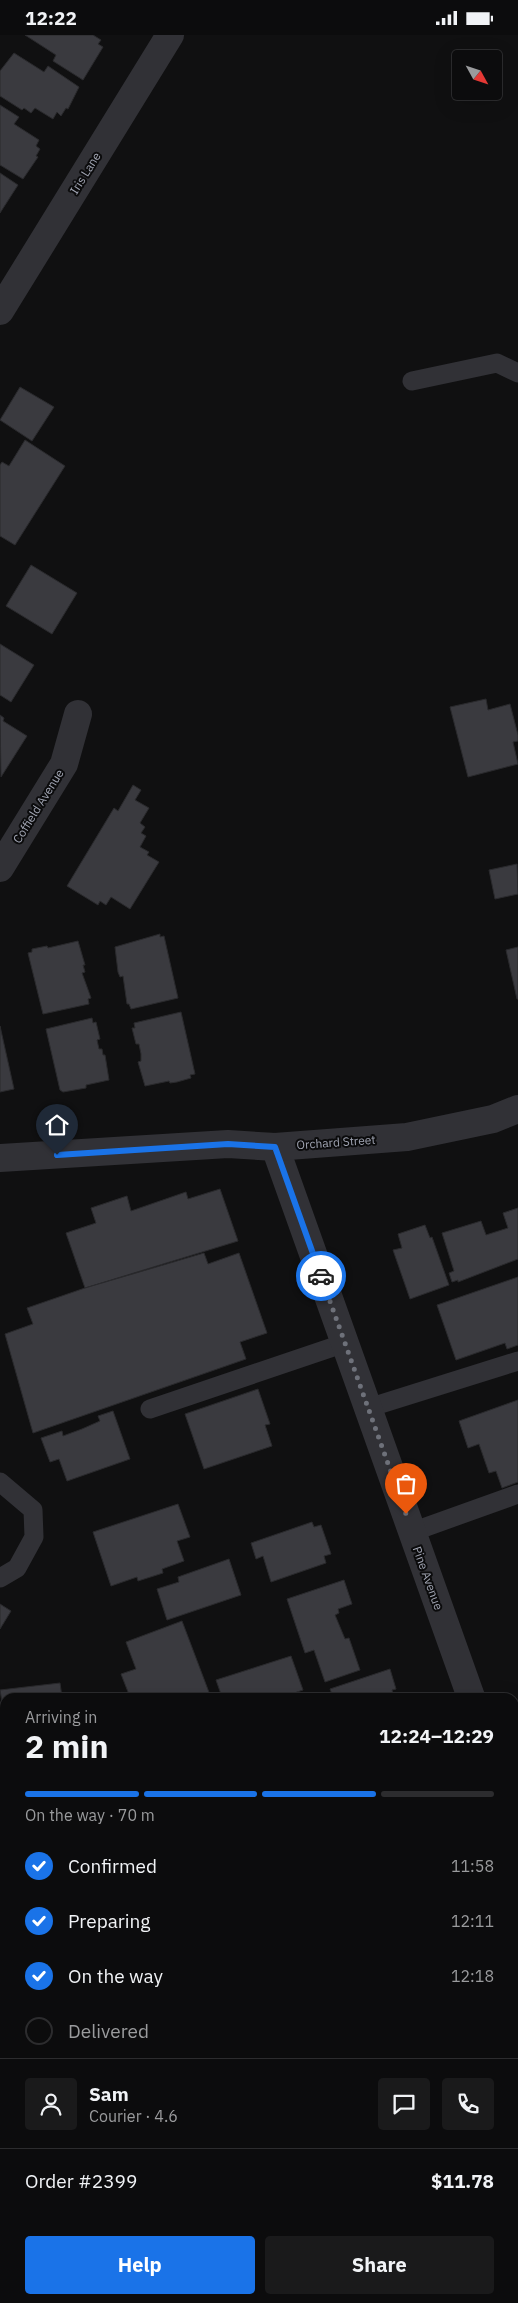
<!DOCTYPE html>
<meta charset="utf-8">
<style>
body{margin:0;font-family:"IBM Plex Sans",sans-serif;background:#1a1a1b;color:#f1f3f6;height:100vh;display:flex;flex-direction:column;font-size:19px;white-space:nowrap}
*{box-sizing:border-box;margin:0}
p{font-size:16px;color:#9a9b9d}
.icon{flex:none;width:28px;height:28px;fill:none;stroke:currentColor;stroke-width:2;stroke-linecap:round;stroke-linejoin:round}
.map{position:relative;flex:1;overflow:hidden}
.sheet{position:absolute;left:0px;top:1658px;width:519px;height:611px;display:flex;flex-direction:column;background:#0c0c0d;border-radius:15px 15px 0 0;box-shadow:0 5px 20px #0002,0 0 0 1px #2c2c2e}
.sheet>*{flex:none}
.needle{width:32px;rotate:130deg}
.buttons{position:absolute;left:452px;top:15px;display:grid;gap:10px}
.buttons a{display:grid;place-items:center;width:50px;height:50px;border-radius:5px;background:#0c0c0d;box-shadow:0 5px 20px #0002,0 0 0 1px #2c2c2e;font-size:25px}
.pin{position:absolute;display:grid;place-items:center;width:42px;height:42px;color:#fff;margin:-51px -21px;border-radius:50% 50% 50% 0;rotate:-45deg;box-shadow:0 0 5px #0007}
.pin .icon{rotate:45deg}
.courier{position:absolute;display:grid;place-items:center;width:50px;height:50px;margin:-25px;border:4px solid #1a73e8;border-radius:50%;background:#fff;color:#222;box-shadow:0 1px 6px #0007}
.headline em{font-style:normal;font-weight:800}
.headline div{display:flex;flex-direction:column-reverse}
.headline{display:flex;align-items:center;justify-content:space-between;height:85px;padding:0 25px}
h1{font-size:32px;font-weight:800;line-height:38px}
.bar{display:grid;grid-template-columns:repeat(4,1fr);gap:8px 5px;align-content:center;height:60px;padding:0 25px}
.bar i{height:6px;border-radius:4px;background:#2c2c2e}
.bar .selected{background:#1a73e8}
.bar p{grid-column:span 4}
.line{display:flex;align-items:center;gap:12px;padding:0 25px;border-top:1px solid #2c2c2e}
.line div{flex:1}
.round{display:grid;place-items:center;flex:none;width:52px;height:52px;border-radius:5px;background:#1a1a1b}
ol{padding:0 25px;list-style:none}
li{display:flex;align-items:center;gap:15px;height:55px}
li p{margin-inline-start:auto}
li .icon{padding:5px;border-radius:50%;background:#1a73e8;color:#fff;stroke-width:4}
li:last-child{color:#9a9b9d}
li i{width:28px;height:28px;border:2px solid #2c2c2e;border-radius:50%}
.button{display:flex;gap:10px;margin-top:auto;padding:10px 25px}
.button a{flex:1;height:58px;border-radius:5px;background:#1a73e8;color:#fff;font-size:20px;font-weight:800;line-height:58px;text-align:center}
.button a+a{background:#1a1a1b;color:#f1f3f6}
.status{display:flex;justify-content:space-between;align-items:center;height:35px;padding:0 25px;background:#0c0c0d;direction:ltr}
.status svg{height:14px;fill:currentColor}
.map>svg:first-child{display:block}
</style>
<div class="status"><b>12:22</b><svg viewBox="0 0 49 12"><path d="M0 12V9h3v3zM5 12V6h3v6zM10 12V3h3v9zM15 12V0h3v12zM26 1h20v11H26zM47 4h2v5h-2z"/></svg></div>
<div class="map">
<svg width="518" height="2268" viewBox="0 0 518 2268">
<rect width="100%" height="100%" fill="#101011"/>
<g fill="#3a3a3f" stroke="#2a2a2d">
<polygon points="25,0 93,0 101,5 98,9 103,12 83,45 53,26 56,20"/>
<polygon points="14,18 44,37 48,31 79,52 68,74 66,73 61,81 57,77 53,84 35,73 31,78 24,73 22,75 0,61 0,36"/>
<polygon points="0,70 19,82 14,89 39,105 36,111 40,114 36,121 38,122 23,144 0,130"/>
<polygon points="0,138 18,150 0,178"/>
<polygon points="20,352 54,372 32,406 0,385"/>
<polygon points="25,405 65,431 15,510 0,501 0,430 2,427 9,431"/>
<polygon points="31,530 77,558 52,599 6,571"/>
<polygon points="0,609 34,630 11,667 0,660"/>
<polygon points="486,664 488,675 510,669 518,700 518,706 513,707 518,729 468,742 450,672"/>
<polygon points="0,680 4,683 3,686 27,701 1,742"/>
<polygon points="133,750 141,755 135,765 149,773 140,788 145,792 141,798 146,801 140,812 149,817 147,820 159,827 130,874 111,862 106,870 100,866 98,870 67,851 114,773 118,776"/>
<polygon points="517,829 518,859 495,864 489,835"/>
<polygon points="160,899 160,902 164,901 178,963 131,974 129,969 127,969 123,941 120,942 118,937 115,912"/>
<polygon points="78,906 85,930 83,930 85,937 82,938 91,963 88,964 89,969 43,979 28,918 32,917 32,914 47,911 48,913"/>
<polygon points="518,912 518,964 517,964 506,915"/>
<polygon points="181,977 195,1039 190,1040 191,1043 177,1047 170,1048 169,1046 145,1051 138,1027 141,1026 141,1019 139,1009 136,1009 132,993 135,993 134,988"/>
<polygon points="92,983 93,988 96,987 100,1004 97,1005 99,1014 102,1014 103,1020 105,1020 109,1045 86,1050 86,1053 63,1057 60,1055 46,994"/>
<polygon points="0,991 14,1054 0,1057"/>
<polygon points="220,1154 238,1206 85,1253 66,1198 96,1188 91,1173 127,1161 131,1176 186,1157 188,1164"/>
<polygon points="518,1173 518,1224 458,1247 458,1245 452,1247 449,1238 454,1236 442,1198 481,1186 486,1200 508,1193 503,1178"/>
<polygon points="425,1190 430,1203 432,1202 449,1250 410,1264 393,1215 402,1213 398,1199"/>
<polygon points="204,1218 208,1229 239,1218 267,1298 240,1307 246,1324 33,1398 5,1299 33,1289 27,1273 85,1253"/>
<polygon points="518,1242 518,1310 507,1314 505,1308 456,1325 437,1270"/>
<polygon points="258,1354 270,1389 265,1390 272,1411 204,1434 185,1379"/>
<polygon points="518,1365 518,1447 502,1453 496,1436 489,1438 479,1409 468,1413 459,1386"/>
<polygon points="113,1376 130,1424 67,1446 59,1424 50,1427 41,1403 62,1396 63,1401 82,1394 100,1386 98,1381"/>
<polygon points="178,1469 190,1502 177,1506 184,1526 162,1534 163,1538 138,1546 137,1542 111,1551 93,1497"/>
<polygon points="312,1487 314,1492 321,1490 331,1519 324,1521 326,1528 271,1547 263,1521 256,1524 251,1508"/>
<polygon points="229,1524 241,1560 167,1585 157,1554 179,1547 178,1542"/>
<polygon points="344,1545 352,1569 338,1574 339,1578 335,1580 345,1604 349,1603 360,1635 325,1647 314,1615 305,1618 287,1564"/>
<polygon points="0,1569 11,1576 0,1594"/>
<polygon points="182,1586 210,1660 203,1662 146,1662 144,1658 130,1662 121,1639 136,1634 126,1607"/>
<polygon points="291,1621 303,1655 282,1662 222,1662 216,1645"/>
<polygon points="390,1634 396,1654 392,1655 394,1662 333,1662 330,1654"/>
<polygon points="60,1648 62,1662 5,1662 4,1679 0,1655"/>
<polygon points="518,2056 518,2094 514,2095 514,2057"/>
<polygon points="518,2122 518,2175 514,2177 514,2123"/>
<polygon points="518,2238 518,2268 504,2268 504,2264 514,2264 514,2239"/>
<polygon points="29,2264 71,2264 71,2268 30,2268"/>
<polygon points="131,2264 187,2264 187,2268 132,2268"/>
<rect x="315" y="2264" width="23" height="4"/>
<polygon points="356,2264 448,2264 448,2268 357,2268"/>
</g>
<g fill="none" stroke-linecap="round" stroke-linejoin="round">
<g stroke="#313136" stroke-width="19">
<polyline points="412,346 497,328 518,338"/>
<polyline points="368,1373 518,1326"/>
<polyline points="150,1374 345,1308"/>
<polyline points="0,1447 33,1475 34,1502 17,1533 0,1543"/>
<polyline points="412,1497 518,1459"/>
<polyline points="514,2114 518,2113"/>
</g>
<g stroke="#313136" stroke-width="28">
<polyline points="0,276 170,0"/>
<polyline points="0,833 64,729 78,679"/>
<polyline points="275,1112 471,1662"/>
<polyline points="0,1123 228,1109 275,1112 407,1102 493,1084 518,1074"/>
<polyline points="514,1751 518,1750"/>
<polyline points="514,1784 518,1797"/>
<polyline points="0,1892 5,1892"/>
</g>
</g>
<g fill="none" stroke-linecap="round" stroke-linejoin="round">
<polyline stroke="#6e717a" stroke-width="5" stroke-dasharray="0 9" points="321,1241 406,1479"/>
<polyline stroke="#1a73e8" stroke-width="6" points="57,1120 228,1109 275,1112 321,1241"/>
</g>
<g text-anchor="middle" dominant-baseline="central" stroke-width="4" stroke-linejoin="round" paint-order="stroke">
<g font-size="12" fill="#a1a5b3" stroke="#0b0b0c">
<text transform="translate(85 138) rotate(-58)">Iris Lane</text>
<text transform="translate(38 771) rotate(-58)">Coffield Avenue</text>
<text transform="translate(336 1107) rotate(-4)">Orchard Street</text>
<text transform="translate(428 1543) rotate(70)">Pine Avenue</text>
</g>
</g>
</svg>
<div class="buttons">
<a><svg class="needle" viewBox="-14 -14 28 28"><path d="M0-13l5 13h-10z" fill="#e53935"/><path d="M0 13l5-13h-10z" fill="#9a9b9d"/></svg></a>
</div>
<div class="pin" style="left:406px;top:1479px;background:#ea580c"><svg class="icon" aria-label="bag" viewBox="0 0 24 24"><path d="M5 8h14l-1 12H6zM9 8a3 3 0 0 1 6 0"/></svg></div>
<div class="pin" style="left:57px;top:1120px;background:#1f2937"><svg class="icon" aria-label="home" viewBox="0 0 24 24"><path d="M3 11l9-7 9 7M6 9v11h12V9"/></svg></div>
<div class="courier" style="left:321px;top:1241px"><svg class="icon" aria-label="car" viewBox="0 0 24 24"><path d="M5 17H2v-5l4-1 3-4h7l3 4 3 1v5h-3M9 17h6M6 11h13"/><circle cx="7" cy="17" r="2"/><circle cx="17" cy="17" r="2"/></svg></div>
<section class="sheet">
<div class="headline"><div><h1>2 min</h1><p>Arriving in</p></div><em>12:24–12:29</em></div>
<div class="bar"><i class="selected"></i><i class="selected"></i><i class="selected"></i><i></i><p>On the way · 70 m</p></div>
<ol>
<li><svg class="icon" aria-label="check" viewBox="0 0 24 24"><path d="M5 12l5 5 9-10"/></svg>Confirmed<p>11:58</p></li>
<li><svg class="icon" aria-label="check" viewBox="0 0 24 24"><path d="M5 12l5 5 9-10"/></svg>Preparing<p>12:11</p></li>
<li><svg class="icon" aria-label="check" viewBox="0 0 24 24"><path d="M5 12l5 5 9-10"/></svg>On the way<p>12:18</p></li>
<li><i></i>Delivered</li>
</ol>
<div class="line" style="height:90px"><a class="round"><svg class="icon" aria-label="person" viewBox="0 0 24 24"><circle cx="12" cy="8" r="4"/><path d="M4 21q1-7 8-7t8 7"/></svg></a><div><b>Sam</b><p>Courier · 4.6</p></div><a class="round"><svg class="icon" aria-label="chat" viewBox="0 0 24 24"><path d="M4 5h16v11H9l-5 4z"/></svg></a><a class="round"><svg class="icon" aria-label="phone" viewBox="0 0 24 24"><path d="M5 4h4l2 5-3 2q2 4 5 5l2-3 5 2v4C11 20 4 13 5 4z"/></svg></a></div>
<div class="line" style="height:65px"><div>Order #2399</div><b>$11.78</b></div>
<div class="button"><a>Help</a><a>Share</a></div>
</section>
</div>
